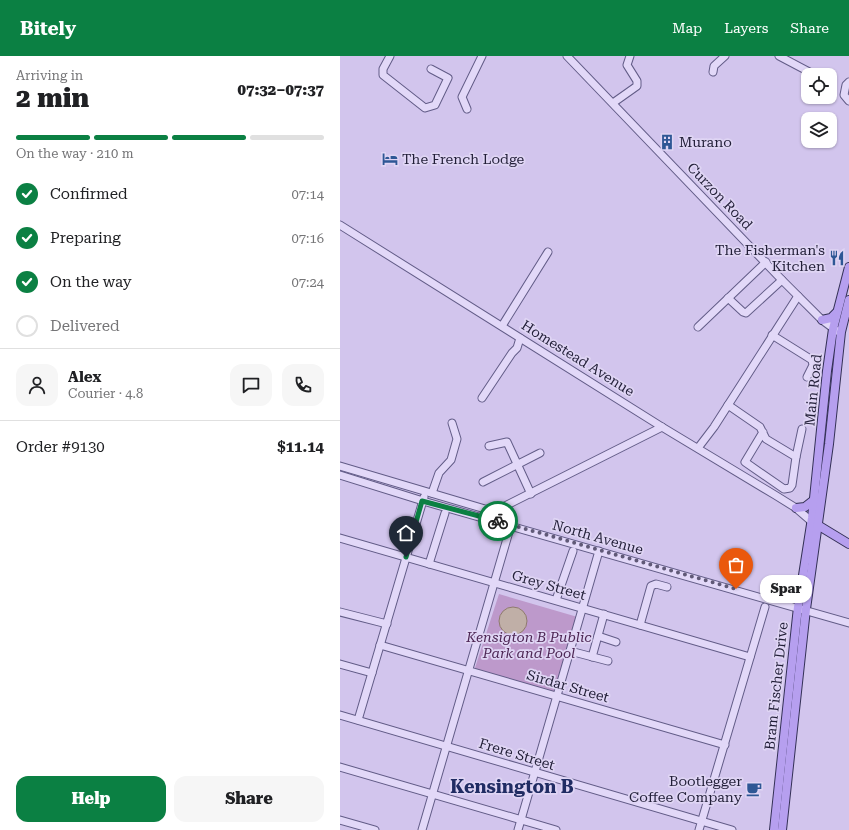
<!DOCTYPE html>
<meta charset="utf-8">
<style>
body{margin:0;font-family:"Roboto Serif",serif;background:#f6f6f6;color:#202124;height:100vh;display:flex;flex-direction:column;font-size:15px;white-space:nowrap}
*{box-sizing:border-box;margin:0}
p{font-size:13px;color:#757577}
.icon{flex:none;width:22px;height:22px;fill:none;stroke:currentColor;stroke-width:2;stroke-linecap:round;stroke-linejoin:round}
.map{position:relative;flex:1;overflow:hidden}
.details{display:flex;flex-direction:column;background:#fff;width:340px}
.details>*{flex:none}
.buttons{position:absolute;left:461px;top:12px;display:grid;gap:8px}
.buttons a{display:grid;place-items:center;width:36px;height:36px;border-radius:8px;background:#fff;box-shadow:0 1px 3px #0004;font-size:20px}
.pin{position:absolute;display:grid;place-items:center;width:34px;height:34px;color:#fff;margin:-41px -17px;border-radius:50% 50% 50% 0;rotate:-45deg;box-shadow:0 0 4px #0007}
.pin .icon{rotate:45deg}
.courier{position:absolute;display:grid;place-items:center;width:40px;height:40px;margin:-20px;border:3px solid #0b8043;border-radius:50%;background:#fff;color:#222;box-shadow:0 1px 5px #0007}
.bubble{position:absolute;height:28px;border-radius:12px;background:#fff;box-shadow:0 1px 3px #0004;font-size:13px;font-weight:800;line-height:28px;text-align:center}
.head em{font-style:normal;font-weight:800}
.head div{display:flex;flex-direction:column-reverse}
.head{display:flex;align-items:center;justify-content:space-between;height:68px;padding:0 16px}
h1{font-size:26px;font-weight:800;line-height:30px}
.bar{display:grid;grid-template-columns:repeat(4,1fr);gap:6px 4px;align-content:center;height:48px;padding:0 16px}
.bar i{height:5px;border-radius:3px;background:#e0e0e0}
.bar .active{background:#0b8043}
.bar p{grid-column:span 4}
.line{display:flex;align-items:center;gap:10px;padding:0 16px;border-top:1px solid #e0e0e0}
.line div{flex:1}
.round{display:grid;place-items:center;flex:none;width:42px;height:42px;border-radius:12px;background:#f6f6f6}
ol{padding:0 16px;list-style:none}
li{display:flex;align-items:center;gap:12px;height:44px}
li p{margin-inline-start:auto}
li .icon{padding:4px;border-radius:50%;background:#0b8043;color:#fff;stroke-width:4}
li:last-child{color:#757577}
li i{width:22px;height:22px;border:2px solid #e0e0e0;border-radius:50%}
.cta{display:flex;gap:8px;margin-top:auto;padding:8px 16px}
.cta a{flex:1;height:46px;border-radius:12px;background:#0b8043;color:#fff;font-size:16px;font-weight:800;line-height:46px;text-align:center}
.cta a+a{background:#f6f6f6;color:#202124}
header{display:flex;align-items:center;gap:24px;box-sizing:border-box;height:56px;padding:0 20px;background:#0b8043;color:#fff}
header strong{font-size:19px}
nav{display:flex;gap:22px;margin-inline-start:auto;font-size:14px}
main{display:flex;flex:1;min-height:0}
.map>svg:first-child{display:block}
</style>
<header>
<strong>Bitely</strong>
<nav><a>Map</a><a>Layers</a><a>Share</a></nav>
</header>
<main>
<section class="details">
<div class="head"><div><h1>2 min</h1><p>Arriving in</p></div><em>07:32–07:37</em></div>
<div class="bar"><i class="active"></i><i class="active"></i><i class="active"></i><i></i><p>On the way · 210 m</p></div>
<ol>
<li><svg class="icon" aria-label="check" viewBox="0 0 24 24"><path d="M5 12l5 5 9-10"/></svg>Confirmed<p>07:14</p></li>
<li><svg class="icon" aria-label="check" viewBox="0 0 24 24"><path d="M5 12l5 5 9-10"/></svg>Preparing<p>07:16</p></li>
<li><svg class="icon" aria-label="check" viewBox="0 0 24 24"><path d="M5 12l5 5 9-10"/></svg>On the way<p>07:24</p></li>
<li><i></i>Delivered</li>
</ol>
<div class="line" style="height:72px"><a class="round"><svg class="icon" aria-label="person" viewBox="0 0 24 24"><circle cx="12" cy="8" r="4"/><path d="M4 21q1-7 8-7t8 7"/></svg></a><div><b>Alex</b><p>Courier · 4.8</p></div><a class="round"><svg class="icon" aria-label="chat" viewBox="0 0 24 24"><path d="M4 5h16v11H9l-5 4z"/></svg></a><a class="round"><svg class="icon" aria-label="phone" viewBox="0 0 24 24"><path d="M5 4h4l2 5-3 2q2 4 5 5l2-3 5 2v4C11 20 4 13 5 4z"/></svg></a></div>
<div class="line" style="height:52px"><div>Order #9130</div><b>$11.14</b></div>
<div class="cta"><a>Help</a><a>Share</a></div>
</section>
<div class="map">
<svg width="509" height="774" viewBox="0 0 509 774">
<rect width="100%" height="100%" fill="#d2c5ed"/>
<polygon fill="#bd99cb" points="159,538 241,562 218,642 134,615"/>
<circle fill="#c0afa7" stroke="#8f7a6e" cx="173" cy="565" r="14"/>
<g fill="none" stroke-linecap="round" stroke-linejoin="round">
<defs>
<g id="minor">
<polyline points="50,0 43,13 43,19 85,52 95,49 108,22 91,13"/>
<polyline points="227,0 442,224 482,264 497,275"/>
<polyline points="439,0 475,19"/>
<polyline points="373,16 374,10 385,0"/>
<polyline points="509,26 506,29 504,39 509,45"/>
<polyline points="273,47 297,30 297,25 287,9 290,0"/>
<polyline points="127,53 122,41 142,0"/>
<polyline points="0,169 322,371 435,439 456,452 471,465"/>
<polyline points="388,242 403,256 406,257 442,224"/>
<polyline points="162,270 208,196"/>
<polyline points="358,271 426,206"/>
<polyline points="432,279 472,304 473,309 467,321"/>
<polyline points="142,342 172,297 177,292 180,282"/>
<polyline points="388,349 420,371 426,383 456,401 452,429 450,432 444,433 405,406 423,376"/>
<polyline points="149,390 167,386 191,438"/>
<polyline points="358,392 374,371 458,240"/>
<polyline points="456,401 462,373"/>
<polyline points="0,410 145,453 157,454 322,371"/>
<polyline points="0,419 83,445 509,567"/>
<polyline points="143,426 200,397"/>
<polyline points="92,437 99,417 111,404 117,383 112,367"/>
<polyline points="0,482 410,601"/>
<polyline points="89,508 105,457"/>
<polyline points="216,544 233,495"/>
<polyline points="0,556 47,568"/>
<polyline points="300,569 311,530 316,528 327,531"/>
<polyline points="258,580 276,586"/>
<polyline points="40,589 385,689"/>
<polyline points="230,595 268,605"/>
<polyline points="252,601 264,558"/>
<polyline points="0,608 32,617"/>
<polyline points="0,659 392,774"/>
<polyline points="18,664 84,441"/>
<polyline points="0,711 216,774"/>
<polyline points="0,764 35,774"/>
<polyline points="82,774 171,469"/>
<polyline points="178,774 259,495"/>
<polyline points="359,774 425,551"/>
</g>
<g id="major">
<polyline points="482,264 491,262 496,257"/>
<polyline points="456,452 465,451 474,444"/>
<polyline points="476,468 509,488"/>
<polyline points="434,774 458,551 472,462 487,315 493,273 509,211"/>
<polyline points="442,774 466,553 489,388 501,276 509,244"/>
</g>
</defs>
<use href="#minor" stroke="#625c87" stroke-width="9"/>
<use href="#major" stroke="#333055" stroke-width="10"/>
<use href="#minor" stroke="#e2d8f8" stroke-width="7"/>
<use href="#major" stroke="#b69fef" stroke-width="8"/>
</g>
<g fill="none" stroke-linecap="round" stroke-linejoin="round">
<polyline stroke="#605977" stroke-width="4" stroke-dasharray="0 7.2" points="158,465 396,533"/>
<polyline stroke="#0b8043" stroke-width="5" points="66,501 82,445 158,465"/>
</g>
<defs>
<symbol id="building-bare" viewBox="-9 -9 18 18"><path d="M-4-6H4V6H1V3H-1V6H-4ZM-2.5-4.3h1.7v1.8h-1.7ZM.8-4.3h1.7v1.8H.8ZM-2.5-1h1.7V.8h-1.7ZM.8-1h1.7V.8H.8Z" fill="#2e5795" stroke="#dfd5f4" stroke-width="2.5" paint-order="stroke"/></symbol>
<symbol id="hotel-bare" viewBox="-9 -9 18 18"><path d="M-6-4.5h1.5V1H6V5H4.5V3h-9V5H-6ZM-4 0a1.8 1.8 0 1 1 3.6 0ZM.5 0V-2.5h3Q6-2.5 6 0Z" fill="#2e5795" stroke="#dfd5f4" stroke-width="2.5" paint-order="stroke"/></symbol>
<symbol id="restaurant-bare" viewBox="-9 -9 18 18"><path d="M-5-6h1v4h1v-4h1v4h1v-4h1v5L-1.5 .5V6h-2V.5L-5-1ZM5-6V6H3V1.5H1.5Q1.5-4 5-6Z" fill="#2e5795" stroke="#dfd5f4" stroke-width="2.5" paint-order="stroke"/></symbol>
<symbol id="cafe-bare" viewBox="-9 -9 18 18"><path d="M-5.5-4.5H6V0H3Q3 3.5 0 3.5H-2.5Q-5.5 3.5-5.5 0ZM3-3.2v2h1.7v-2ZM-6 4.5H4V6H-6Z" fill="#2e5795" stroke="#dfd5f4" stroke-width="2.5" paint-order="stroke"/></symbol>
</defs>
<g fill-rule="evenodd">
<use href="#building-bare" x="316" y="75" width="22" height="22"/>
<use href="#hotel-bare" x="39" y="92" width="22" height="22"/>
<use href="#restaurant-bare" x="486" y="191" width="22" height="22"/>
<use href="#cafe-bare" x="403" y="722" width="22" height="22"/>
</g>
<g text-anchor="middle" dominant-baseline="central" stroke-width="3.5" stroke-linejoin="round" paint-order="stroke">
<g font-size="14" fill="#221f38" stroke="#dfd5f4" text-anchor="start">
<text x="339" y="86">Murano</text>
<text x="62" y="103">The French Lodge</text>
<text x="485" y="194" text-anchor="end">The Fisherman's<tspan x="485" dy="16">Kitchen</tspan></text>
<text x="402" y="725" text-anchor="end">Bootlegger<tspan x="402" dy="16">Coffee Company</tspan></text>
</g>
<g font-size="14" fill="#221f38" stroke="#dfd5f4">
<text transform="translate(380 140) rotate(46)">Curzon Road</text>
<text transform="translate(238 302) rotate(32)">Homestead Avenue</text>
<text transform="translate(473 334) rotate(-84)">Main Road</text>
<text transform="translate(258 481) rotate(16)">North Avenue</text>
<text transform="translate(209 529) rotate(16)">Grey Street</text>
<text transform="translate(228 630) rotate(16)">Sirdar Street</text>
<text transform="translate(436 630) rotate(-84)">Bram Fischer Drive</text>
<text transform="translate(177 698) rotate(17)">Frere Street</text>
</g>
<g font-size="14" font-style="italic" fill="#4d2654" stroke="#dfd5f4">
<text x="189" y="581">Kensigton B Public<tspan x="189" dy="16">Park and Pool</tspan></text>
</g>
<g font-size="18" font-weight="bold" fill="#202c63" stroke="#dfd5f4">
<text x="172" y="730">Kensington B</text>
</g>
</g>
</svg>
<div class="buttons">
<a><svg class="icon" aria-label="locate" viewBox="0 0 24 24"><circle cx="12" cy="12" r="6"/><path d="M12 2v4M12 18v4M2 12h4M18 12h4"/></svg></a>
<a><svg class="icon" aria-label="layers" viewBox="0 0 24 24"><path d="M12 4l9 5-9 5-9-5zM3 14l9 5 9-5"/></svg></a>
</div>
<div class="pin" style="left:396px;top:533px;background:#ea580c"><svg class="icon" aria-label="bag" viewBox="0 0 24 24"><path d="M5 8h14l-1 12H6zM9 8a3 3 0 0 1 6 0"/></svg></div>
<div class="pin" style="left:66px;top:501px;background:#1f2937"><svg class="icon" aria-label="home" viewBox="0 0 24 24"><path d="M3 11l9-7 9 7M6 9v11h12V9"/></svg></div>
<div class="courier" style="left:158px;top:465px"><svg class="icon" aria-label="bike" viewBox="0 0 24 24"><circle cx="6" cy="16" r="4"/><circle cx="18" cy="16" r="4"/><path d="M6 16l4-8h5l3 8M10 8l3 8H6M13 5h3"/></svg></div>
<div class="bubble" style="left:420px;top:519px;width:52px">Spar</div>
</div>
</main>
